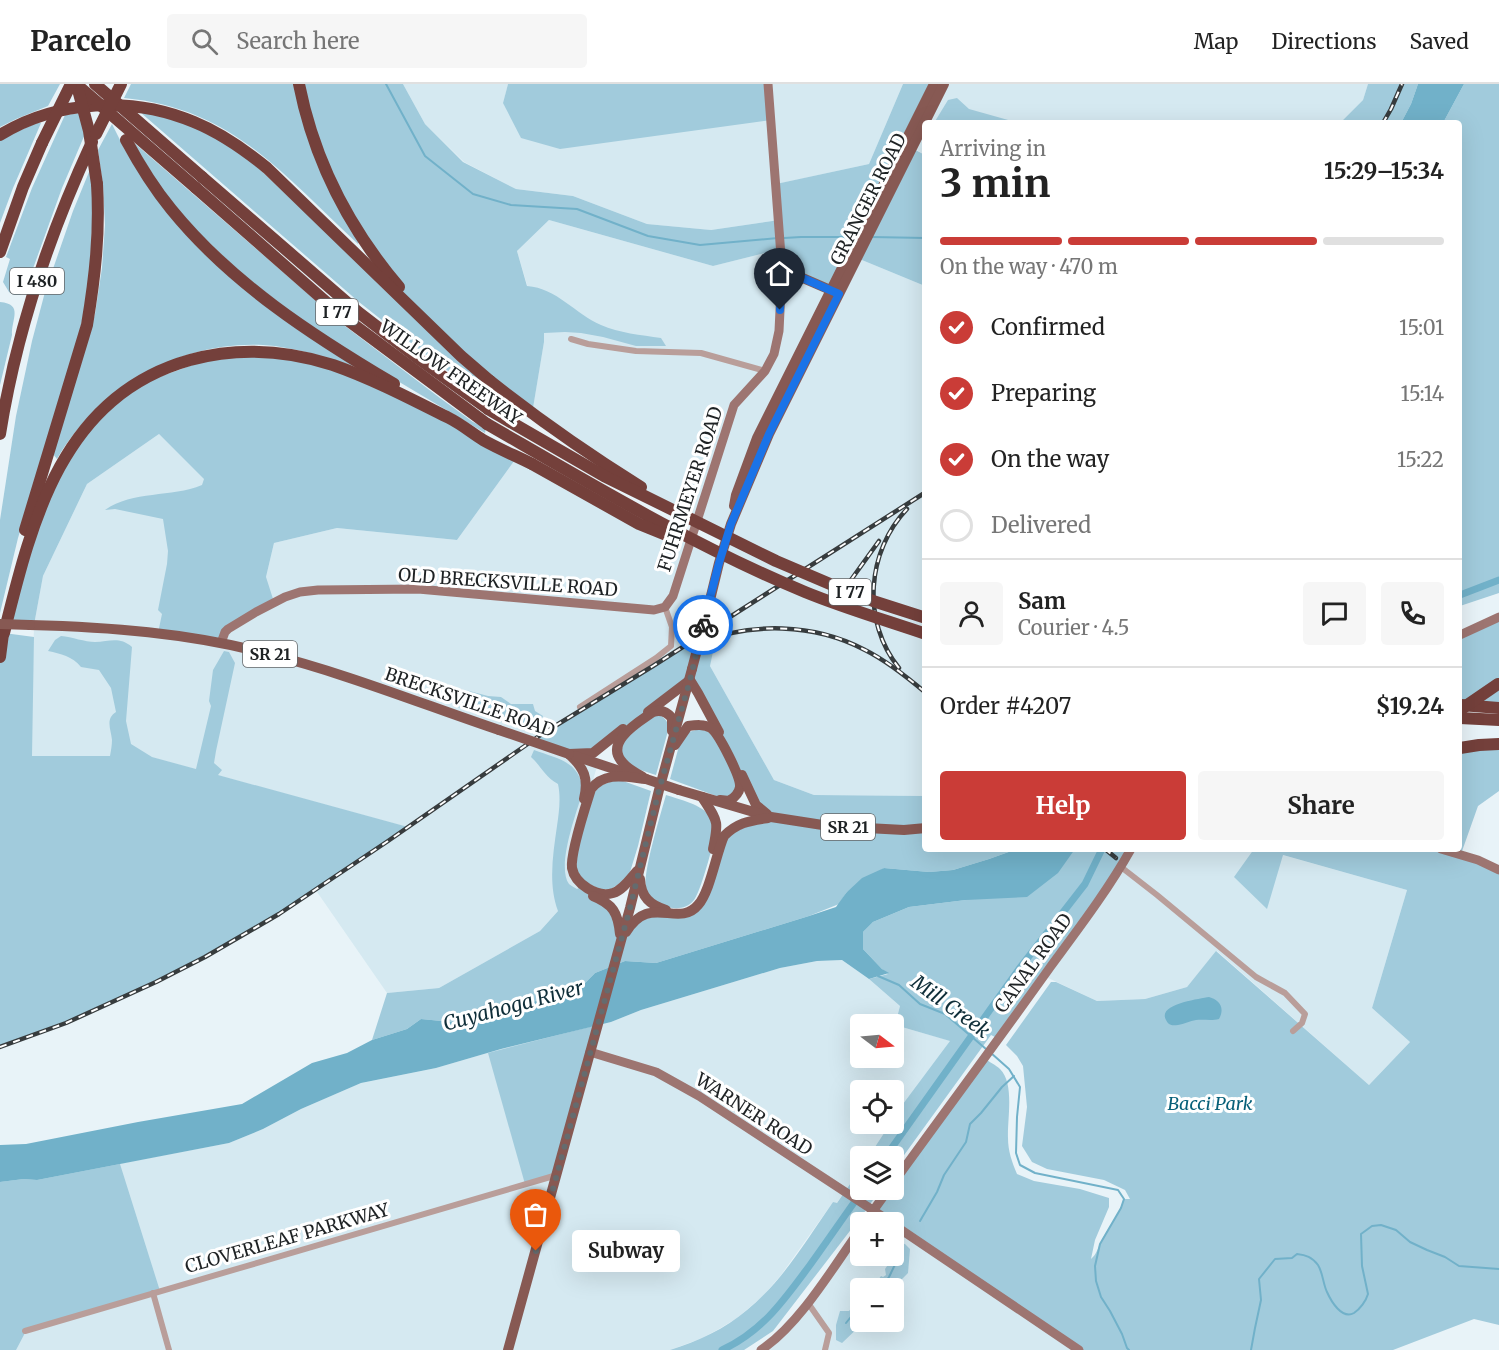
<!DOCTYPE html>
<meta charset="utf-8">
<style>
body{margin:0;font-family:Merriweather,serif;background:#f6f6f6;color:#222;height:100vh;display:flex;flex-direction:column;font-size:22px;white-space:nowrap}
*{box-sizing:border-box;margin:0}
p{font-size:20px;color:#767676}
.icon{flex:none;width:33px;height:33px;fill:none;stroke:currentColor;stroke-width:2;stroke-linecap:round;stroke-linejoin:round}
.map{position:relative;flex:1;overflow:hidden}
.details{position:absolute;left:922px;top:36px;width:540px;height:732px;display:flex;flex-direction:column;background:#fff;border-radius:6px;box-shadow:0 6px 24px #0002}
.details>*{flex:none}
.needle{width:39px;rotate:106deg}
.fabs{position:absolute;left:850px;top:930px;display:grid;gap:12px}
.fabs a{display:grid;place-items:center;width:54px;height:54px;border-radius:6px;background:#fff;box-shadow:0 6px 24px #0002;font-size:30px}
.pin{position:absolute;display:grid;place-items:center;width:51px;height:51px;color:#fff;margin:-62px -26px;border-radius:50% 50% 50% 0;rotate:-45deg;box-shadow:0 0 6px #0007}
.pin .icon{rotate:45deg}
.courier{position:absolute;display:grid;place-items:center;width:60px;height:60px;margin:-30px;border:4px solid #1a73e8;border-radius:50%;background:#fff;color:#222;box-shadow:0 2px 8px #0007}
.bubble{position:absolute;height:42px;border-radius:6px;background:#fff;box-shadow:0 6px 24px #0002;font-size:20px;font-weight:700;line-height:42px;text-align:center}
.head em{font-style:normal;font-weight:700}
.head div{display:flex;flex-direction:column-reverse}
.head{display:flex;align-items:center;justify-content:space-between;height:102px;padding:0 18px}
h1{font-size:39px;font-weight:700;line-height:45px}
.bar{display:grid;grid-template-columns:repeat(4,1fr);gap:9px 6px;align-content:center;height:72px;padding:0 18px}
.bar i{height:8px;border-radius:4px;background:#e0e0e0}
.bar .active{background:#ca3c37}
.bar p{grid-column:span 4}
.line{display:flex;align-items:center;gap:15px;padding:0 18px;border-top:2px solid #e0e0e0}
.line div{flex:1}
.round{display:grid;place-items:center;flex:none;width:63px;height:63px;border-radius:6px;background:#f6f6f6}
ol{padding:0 18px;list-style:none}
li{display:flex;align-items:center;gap:18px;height:66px}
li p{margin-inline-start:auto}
li .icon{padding:6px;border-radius:50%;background:#ca3c37;color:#fff;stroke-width:4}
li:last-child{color:#767676}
li i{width:33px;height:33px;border:3px solid #e0e0e0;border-radius:50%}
.action{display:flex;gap:12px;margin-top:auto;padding:12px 18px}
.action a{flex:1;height:69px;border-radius:6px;background:#ca3c37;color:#fff;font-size:24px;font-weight:700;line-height:69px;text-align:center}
.action a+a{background:#f6f6f6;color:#222}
header{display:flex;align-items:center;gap:36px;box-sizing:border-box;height:84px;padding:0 30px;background:#fff;border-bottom:2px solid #e0e0e0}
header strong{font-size:28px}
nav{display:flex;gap:33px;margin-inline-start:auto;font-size:21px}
.search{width:420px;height:54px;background:#f6f6f6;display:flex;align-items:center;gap:15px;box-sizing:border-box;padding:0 21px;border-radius:6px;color:#767676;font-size:22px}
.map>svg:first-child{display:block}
</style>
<header>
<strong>Parcelo</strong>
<div class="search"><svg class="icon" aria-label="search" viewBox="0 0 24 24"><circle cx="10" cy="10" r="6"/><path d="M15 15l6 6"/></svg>Search here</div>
<nav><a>Map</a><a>Directions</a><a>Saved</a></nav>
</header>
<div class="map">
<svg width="1499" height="1266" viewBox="0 0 1499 1266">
<rect width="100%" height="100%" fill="#e8f3f8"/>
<g fill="#d5e9f1" fill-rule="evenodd">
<polygon points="403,0 508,0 503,19 768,0 903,0 869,80 777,100 779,136 711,146 647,140 573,112 516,105 464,78 425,40"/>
<polygon points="944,0 1368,0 1363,16 1340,39 926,39 925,71 912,63"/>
<polygon points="549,136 713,182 781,165 857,174 925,202 925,712 814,711 774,696 710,582 697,554 533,656 598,679 585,724 582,800 540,847 439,904 387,909 315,805 407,743 151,673 31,672 34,541 43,492 87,400 159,350 205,395 266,493 274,459 337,444 457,456 517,373 639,440 719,472 727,450 646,406 532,330 544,258 517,167"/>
<polygon points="1131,765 1266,765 1268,767 1407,806 1372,924 1410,958 1369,1001 1217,867 1187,903 1145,915 1097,917 1044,892"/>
<path d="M842,876L869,895L900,922L895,941L951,957L894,1034V1006H861V1040H890L869,1072H861V1084L836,1120L833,1118L781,1191L763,1212L737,1234L719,1245L700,1255L670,1266H0V1098L59,1091L229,1059L263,1045L301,1025L361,999L436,984L501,965L611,938L641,926L780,884L817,877ZM861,940H894V974H861Z"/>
<path d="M894,1141L1079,1266H761L774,1257L861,1144V1172H894ZM861,1204H894V1238H861Z"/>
</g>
<g fill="#a1cbdc">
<polygon points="0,0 60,0 48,22 16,35 0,43"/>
<path d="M131,0H295L359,157L358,160C283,91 233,24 124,14Z"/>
<path d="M299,0H403L425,40L463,78L516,105L573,112L647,140L711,146L779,136L776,100L869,80L903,0H934L904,60L925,71V202L857,174L831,206L782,185L781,165L713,182L549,136L517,167L527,202C557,204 575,230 601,241C619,249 641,251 661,254L666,262H636L603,253L581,249L565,248L544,249V258L532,330L439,250L396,200L344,125Z"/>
<polygon points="508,0 768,0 771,36 560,65 521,54 503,19"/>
<polygon points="1368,0 1418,0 1411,20 1401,39 1340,39 1363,16"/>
<polygon points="1464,0 1499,0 1499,509 1460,522 1460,39 1443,39"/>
<polygon points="957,14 969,25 1019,39 934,39 948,16"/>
<path d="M140,28C166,33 193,40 216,54C229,61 240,70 252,78L489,302L488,316L421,267L359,218Z"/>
<polygon points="80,29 85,50 62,104 26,204 20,211 14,211 9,208 3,198 10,175 6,173 32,104 65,31"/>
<polygon points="37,39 41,39 13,104 0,139 0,55"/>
<path d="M112,40L125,66L174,137L356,283C325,273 295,263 263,261C179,257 99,303 57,375L53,370L95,230L102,184L105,141L103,102L98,66Z"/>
<polygon points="132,57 345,242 440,314 473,338 486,344 485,349 322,252 242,190 174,125"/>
<polygon points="91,83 93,123 89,206 76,263 18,454 0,529 0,436 16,332 32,257 45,208 73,127"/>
<path d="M0,218C24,220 11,236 12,251L0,301Z"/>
<path d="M229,268L331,281L517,373L457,456L337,444L274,459L266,493L274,518L228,545L221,559L158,549L162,530L158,526L167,480L168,467L163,435L115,425L105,426C133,406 171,414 202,401L204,395L159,350L87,400L43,492L34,541L4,542L18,491L73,359L131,303Z"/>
<polygon points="1499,533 1499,624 1460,621 1460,551"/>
<path d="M4,549L34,553L32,672H113H110C111,666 112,661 112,656C111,645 105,635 116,628L111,604L99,586L81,583C72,572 61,570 48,567L55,556L61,552C72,553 85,558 95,558C109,558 119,552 132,563L126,637L131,660L152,673L196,685L211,622L209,617L213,586L224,567L229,568L235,579L216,667L214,679L222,686L218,691L408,743L279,830L205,873L66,939L0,963V573Z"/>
<path d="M701,551L716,553L710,582L774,696L814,711L925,712L926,765H1017L989,775L953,786L929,788L884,784L846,809L839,820L809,832L656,879L625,877L595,889L583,901L552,913L452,938L421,935L407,945L372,956L387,909L439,904L540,847L558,827C548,800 553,770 557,742C559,728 561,714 558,700C544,692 542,683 531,673L534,666C558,675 580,677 583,707C577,727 556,782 569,800C571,802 574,803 577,805L579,804L589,810L618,834L636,835L693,827L724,752L771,733L756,721L690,596L593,669L569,670L533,657Z"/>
<polygon points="458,604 488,612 501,613 511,620 533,620 535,627 543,632 536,649 459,624 457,621"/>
<path d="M657,630C664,633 667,636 669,643L656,691C644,687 621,682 622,665C623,660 623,656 627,652C635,644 647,637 657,630Z"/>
<polygon points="699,645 707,647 713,651 736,695 736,704 730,712 719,713 670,695 679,662 689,648"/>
<path d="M1499,660V707L1478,722L1461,770L1499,786V1241L1474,1235L1393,1266H1079L873,1127L888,1106H894V1098L984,974C989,978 996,981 1000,985C1015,1000 1007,1035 1008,1054C1008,1067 1012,1078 1017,1090L1034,1097L1080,1105L1109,1114V1123L1095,1156L1091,1175C1097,1170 1097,1165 1101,1158C1108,1143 1119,1131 1124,1115H1130L1125,1106L1104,1096L1047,1085L1032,1078L1022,1062L1027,1023L1023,982L1017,972L1006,961L1051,898H1056L1097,917L1145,915L1187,903L1216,867L1369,1001L1410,958L1372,924L1407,806L1283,771L1267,825L1234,793L1254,765H1460V664Z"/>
<polygon points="612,697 623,697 651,707 638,762 630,788 625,796 611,805 600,805 583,797 576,784 577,767 593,710 600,702"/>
<path d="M666,711C678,715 704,721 710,733C712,736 714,746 714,751C714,760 700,809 694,816C687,825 675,826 665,822C657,819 649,815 646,805C642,790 661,729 666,711Z"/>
<polygon points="1071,765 1131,765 999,955 991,951 894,1085 894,1072 869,1072 890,1040 894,1040 894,1034 903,1020 950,957 895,941 900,922 869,895 888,890 882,885 863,865 863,848 873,838 909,823 966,816"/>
<polygon points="597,941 557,1091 525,1100 488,969"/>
<polygon points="120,1080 160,1207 26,1247 16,1266 0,1266 0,1098 24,1095 37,1096"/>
<path d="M861,1084V1106H880L866,1126L773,1247L744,1266H670C698,1257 725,1245 747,1226C783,1197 807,1155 833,1118L837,1119Z"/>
<polygon points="899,1159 905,1160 910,1165 908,1189 893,1204 872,1204 881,1192 883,1193 886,1191 885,1185 894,1172 897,1160"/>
<polygon points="861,1213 861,1238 864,1238 842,1259 836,1256 836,1241 840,1227 849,1227"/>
</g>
<g fill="#71b1c9">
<polygon points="1418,0 1464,0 1443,39 1401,39 1411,20"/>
<polygon points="1017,765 1075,765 1058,789 1027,813 966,816 909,823 873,838 863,848 863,865 882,885 889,889 869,895 842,876 817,877 780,884 641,926 611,938 501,965 436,984 361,999 301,1025 263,1045 229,1059 37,1096 24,1095 0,1098 0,1061 26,1060 138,1038 242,1020 312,979 347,969 372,956 407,945 421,935 452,938 552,913 583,901 595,889 625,877 656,879 809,832 836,823 846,809 862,794 884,784 929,788 953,786 989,775"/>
<path d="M1209,913C1220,916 1225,924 1219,935C1211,937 1204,935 1196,936C1190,937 1184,940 1178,941C1175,941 1172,942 1169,940C1168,939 1167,938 1166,936C1157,920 1199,915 1209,913Z"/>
</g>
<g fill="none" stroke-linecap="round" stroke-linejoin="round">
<g stroke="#71b1c9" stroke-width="2">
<polyline points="386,0 425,72 473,110 511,121 577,125 648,152 700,161 778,154"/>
<polyline points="871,153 926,154"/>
<polyline points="784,154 801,153 853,153"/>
<polyline points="878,892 899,901 920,920 945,930 986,965"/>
<polyline points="991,969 1009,985 1020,1003 1017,1033 1016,1069 1020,1081 1035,1089 1118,1106 1124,1115 1121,1124 1100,1160 1095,1182 1096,1197 1101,1213 1110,1227 1122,1250 1127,1264 1129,1266"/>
<polyline points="920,1137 937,1108 944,1091 966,1058 970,1040 981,1029 1002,1003 1014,992"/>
<polyline points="881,1204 889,1193 902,1166"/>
<polyline points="846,1239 854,1229 861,1225"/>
<path d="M1251,1266L1255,1244L1261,1216L1259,1195L1275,1175L1292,1174L1297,1170C1306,1171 1312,1173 1318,1181C1323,1189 1323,1200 1327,1208C1331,1217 1342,1236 1354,1229C1360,1225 1366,1217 1368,1210L1362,1182L1361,1150L1372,1142L1381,1141L1396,1146L1410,1158L1427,1166L1445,1173L1459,1182L1499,1185"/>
</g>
<g stroke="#71b1c9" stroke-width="7">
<polyline points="1460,511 1499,496"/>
<polyline points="886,1072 1019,885 1085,800 1102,765"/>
<path d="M722,1266C763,1247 784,1216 810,1181C828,1156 845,1131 863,1106"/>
</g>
<g stroke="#b99e9a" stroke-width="6">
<polyline points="571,255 588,260 636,267 701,269 765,287"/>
<polyline points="580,623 656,574 671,562 672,543 665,523"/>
<polyline points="1121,783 1157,811 1256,893 1285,909 1305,930 1302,939 1293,947"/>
<polyline points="153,1209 169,1266"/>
<polyline points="808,1219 829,1249 825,1266"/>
<polyline points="25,1247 557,1091"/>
</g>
<g stroke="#9d7571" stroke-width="9">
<polyline points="1460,551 1499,533"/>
<polyline points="221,559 225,548 228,545 256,528 285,513 300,508 318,506 418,505 654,526 665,523 673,512 734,321 765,287 774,270 779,247 782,185 768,0"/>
<polyline points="1441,765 1478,776 1499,786"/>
<polyline points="590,968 656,988 699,1012 891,1138"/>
<path d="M894,1098C946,1026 999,955 1051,882C1079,844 1108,806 1131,765"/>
<polyline points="865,1138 888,1106"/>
<polyline points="894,1141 1079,1266"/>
<path d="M761,1266C800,1240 834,1182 861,1144"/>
</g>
<g stroke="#875953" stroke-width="10">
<polyline points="782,185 835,208"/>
<polyline points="734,422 736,411 757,354 934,0"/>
<polyline points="709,520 719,479 731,440 769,350 944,0"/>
<path d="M30,541C109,543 188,549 265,569C345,589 422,620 499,646"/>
<polyline points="690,596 698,609 719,648"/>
<polyline points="648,628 690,596"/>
<path d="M675,661L688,642C696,641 704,640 711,644C719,650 741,693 740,703C739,709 734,714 729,717L720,716"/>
<path d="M569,670C584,684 589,694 584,715"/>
<polyline points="569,670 593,669 623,645"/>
<polyline points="575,672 626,689"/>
<polyline points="742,691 756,721 767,730"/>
<path d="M643,693C636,689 628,685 623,679C603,658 639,638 653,628C661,625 667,628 672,634V647"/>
<polyline points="679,706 771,733 829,742 904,746 926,744"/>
<path d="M702,713C718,738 719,736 713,765"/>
<path d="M637,787C630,795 623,806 613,809C597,814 575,800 572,784C570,769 586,721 591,705C605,687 626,693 646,695"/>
<path d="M640,795C641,813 650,821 666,826"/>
<path d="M593,812C613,820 618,829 620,850"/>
<path d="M626,848C631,840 637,833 646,830C664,824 684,838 698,821C710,808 716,770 724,752C738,738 750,737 768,734"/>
<polyline points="508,1266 630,824 659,706 692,585"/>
</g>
<g stroke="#74403b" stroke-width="12">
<path d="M299,0C314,76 349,144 399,203"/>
<path d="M0,51C57,16 133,12 194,38C221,49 245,66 267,84L461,272L490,297"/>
<path d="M126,56C139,80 153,103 171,125C231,199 313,252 394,300"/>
<polyline points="202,93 358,228 419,275 488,325"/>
<polyline points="196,104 342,232 487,340"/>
<polyline points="0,168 23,103 42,59"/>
<path d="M0,350C16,249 49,151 92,58"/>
<path d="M25,446L87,241C95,193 100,149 97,100"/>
<path d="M4,549C32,436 62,312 190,276C238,263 286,266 333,281C373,295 411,315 449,334C461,340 472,349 483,356C499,365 516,372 532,380"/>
<polyline points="0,573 4,542"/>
<polyline points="1461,621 1499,624"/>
<polyline points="1460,634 1499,636"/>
<polyline points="1460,664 1479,661 1499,660"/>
</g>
<defs>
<g id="rail">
<polyline points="1383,39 1391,25 1402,0"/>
<polyline points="843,507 879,457"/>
<path d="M698,559C751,538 814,539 865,566C887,577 907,593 926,609"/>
<path d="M899,584C861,537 867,467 907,425"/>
<polyline points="1105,765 1116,774"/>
<polyline points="0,963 66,939 156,898 205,873 279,830 388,757 542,650 653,582 926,408"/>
</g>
</defs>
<use href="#rail" stroke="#373c3e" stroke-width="4.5"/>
<use href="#rail" stroke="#fff" stroke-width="2" stroke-dasharray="7" stroke-linecap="butt"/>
<g stroke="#875953" stroke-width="10">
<polyline points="0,540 30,541"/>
<polyline points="692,585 709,520"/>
<polyline points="499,646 569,670"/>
<polyline points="646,695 679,706"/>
</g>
<g stroke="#74403b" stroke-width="12">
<polyline points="76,0 196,104"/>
<polyline points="95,0 202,93"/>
<polyline points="77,2 89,47 97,100"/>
<polyline points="96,50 121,0"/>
<polyline points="42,59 71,0"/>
<path d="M490,297C538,335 588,370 641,403"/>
<polyline points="488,325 604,392 776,477 830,500 873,517 926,534"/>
<path d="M487,340C591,400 694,462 805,508C844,524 885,536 926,550"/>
<polyline points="532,380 639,440 676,455"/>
<polyline points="1460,626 1498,600"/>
</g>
</g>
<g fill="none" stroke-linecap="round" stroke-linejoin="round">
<polyline stroke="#656b6e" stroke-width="6" stroke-dasharray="0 10.8" points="536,1167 630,824 659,706 690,596 703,541"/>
<polyline stroke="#1a73e8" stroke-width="8" points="703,541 719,479 731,440 769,350 839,210 782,185 780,226"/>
</g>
<g text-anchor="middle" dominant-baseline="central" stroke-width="6" stroke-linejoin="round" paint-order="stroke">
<g fill="#fff" stroke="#626466" stroke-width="1.5">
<rect x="10" y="184" width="54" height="26" rx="4.5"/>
<rect x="316" y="215" width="42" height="26" rx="4.5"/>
<rect x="829" y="495" width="42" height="26" rx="4.5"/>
<rect x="243" y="557" width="54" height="26" rx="4.5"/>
<rect x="821" y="730" width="54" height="26" rx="4.5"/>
</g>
<g font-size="16" font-weight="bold" fill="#1e2224">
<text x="37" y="197">I 480</text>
<text x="337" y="228">I 77</text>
<text x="850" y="508">I 77</text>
<text x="270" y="570">SR 21</text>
<text x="848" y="743">SR 21</text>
</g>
<g font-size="18" fill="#1e2224" stroke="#fff">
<text transform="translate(868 115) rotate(-63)">GRANGER ROAD</text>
<text transform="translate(451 288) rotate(35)">WILLOW FREEWAY</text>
<text transform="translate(690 405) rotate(-72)">FUHRMEYER ROAD</text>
<text transform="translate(508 498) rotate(4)">OLD BRECKSVILLE ROAD</text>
<text transform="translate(470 618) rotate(19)">BRECKSVILLE ROAD</text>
<text transform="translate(1033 879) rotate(-54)">CANAL ROAD</text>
<text transform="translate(754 1030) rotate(33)">WARNER ROAD</text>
<text transform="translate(287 1154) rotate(-16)">CLOVERLEAF PARKWAY</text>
</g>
<g font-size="18" font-style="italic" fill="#076079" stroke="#fff">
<text x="1210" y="1019">Bacci Park</text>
</g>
<g font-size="20" font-style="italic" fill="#0f2e39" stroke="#fff">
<text transform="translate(513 921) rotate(-15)">Cuyahoga River</text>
<text transform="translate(951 922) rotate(36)">Mill Creek</text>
</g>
</g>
</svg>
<div class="fabs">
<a><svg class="needle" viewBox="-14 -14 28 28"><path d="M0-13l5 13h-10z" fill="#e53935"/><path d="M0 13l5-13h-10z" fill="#767676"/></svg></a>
<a><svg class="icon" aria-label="locate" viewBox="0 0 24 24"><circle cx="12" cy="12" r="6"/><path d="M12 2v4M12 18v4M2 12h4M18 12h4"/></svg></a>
<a><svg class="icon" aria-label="layers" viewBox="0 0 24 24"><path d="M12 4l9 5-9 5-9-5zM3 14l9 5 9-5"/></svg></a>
<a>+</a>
<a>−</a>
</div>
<div class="pin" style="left:536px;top:1167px;background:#ea580c"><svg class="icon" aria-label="bag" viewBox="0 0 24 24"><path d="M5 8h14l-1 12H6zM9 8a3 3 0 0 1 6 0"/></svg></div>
<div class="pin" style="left:780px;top:226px;background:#1f2937"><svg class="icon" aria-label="home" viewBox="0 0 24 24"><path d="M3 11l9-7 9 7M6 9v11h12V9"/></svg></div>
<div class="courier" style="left:703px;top:541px"><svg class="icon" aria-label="bike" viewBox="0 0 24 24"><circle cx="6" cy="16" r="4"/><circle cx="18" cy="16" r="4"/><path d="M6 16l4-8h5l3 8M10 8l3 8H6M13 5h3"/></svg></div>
<div class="bubble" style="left:572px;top:1146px;width:108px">Subway</div>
<section class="details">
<div class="head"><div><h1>3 min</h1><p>Arriving in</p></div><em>15:29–15:34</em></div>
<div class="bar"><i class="active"></i><i class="active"></i><i class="active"></i><i></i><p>On the way · 470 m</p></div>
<ol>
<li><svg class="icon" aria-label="check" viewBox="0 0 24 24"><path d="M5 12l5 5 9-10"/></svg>Confirmed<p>15:01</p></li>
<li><svg class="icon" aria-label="check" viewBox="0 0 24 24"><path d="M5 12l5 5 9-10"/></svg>Preparing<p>15:14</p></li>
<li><svg class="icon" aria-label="check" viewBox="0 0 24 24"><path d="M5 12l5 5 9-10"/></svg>On the way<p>15:22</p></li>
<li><i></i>Delivered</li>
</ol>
<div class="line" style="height:108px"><a class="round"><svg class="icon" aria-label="person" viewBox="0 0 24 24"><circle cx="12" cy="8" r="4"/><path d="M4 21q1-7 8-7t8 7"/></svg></a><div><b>Sam</b><p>Courier · 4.5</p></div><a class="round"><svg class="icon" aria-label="chat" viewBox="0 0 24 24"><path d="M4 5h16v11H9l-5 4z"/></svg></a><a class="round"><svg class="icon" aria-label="phone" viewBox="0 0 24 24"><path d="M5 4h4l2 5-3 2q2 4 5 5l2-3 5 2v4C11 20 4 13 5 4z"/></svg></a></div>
<div class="line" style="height:78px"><div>Order #4207</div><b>$19.24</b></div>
<div class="action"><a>Help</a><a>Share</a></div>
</section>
</div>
